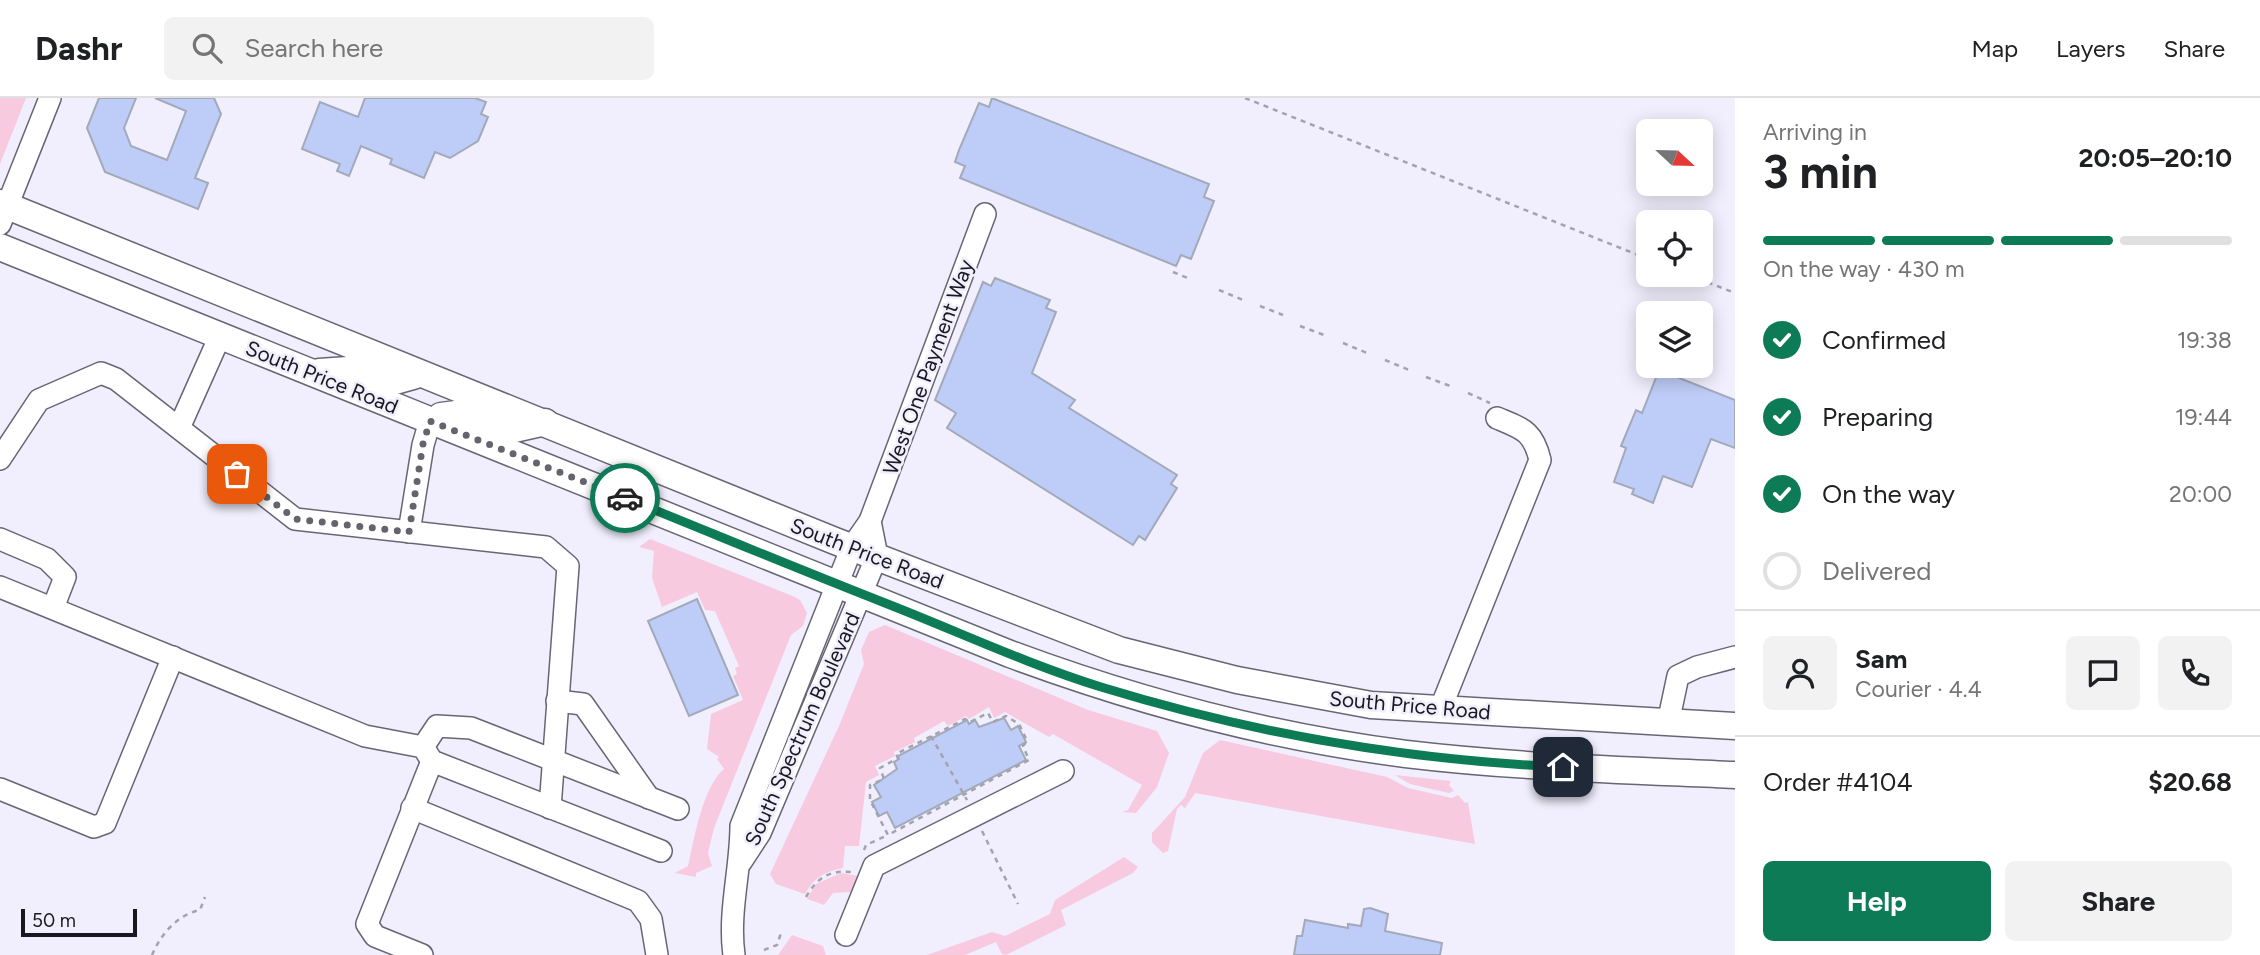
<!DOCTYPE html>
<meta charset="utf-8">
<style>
body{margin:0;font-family:Figtree,sans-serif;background:#f2f2f2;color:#202124;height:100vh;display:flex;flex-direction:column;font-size:26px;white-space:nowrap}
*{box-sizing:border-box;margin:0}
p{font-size:23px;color:#757577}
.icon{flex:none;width:38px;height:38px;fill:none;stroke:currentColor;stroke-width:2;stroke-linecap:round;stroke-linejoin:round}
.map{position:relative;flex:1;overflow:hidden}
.details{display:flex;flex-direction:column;background:#fff;width:525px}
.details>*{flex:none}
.needle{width:46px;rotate:112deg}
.tools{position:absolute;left:1636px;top:21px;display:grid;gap:14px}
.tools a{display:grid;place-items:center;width:77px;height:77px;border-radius:10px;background:#fff;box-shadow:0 4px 18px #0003;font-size:35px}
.scale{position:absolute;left:21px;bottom:18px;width:116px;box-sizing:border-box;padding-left:7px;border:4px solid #19181e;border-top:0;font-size:19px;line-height:24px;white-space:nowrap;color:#19181e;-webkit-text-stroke:5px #f1eefd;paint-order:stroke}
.pin{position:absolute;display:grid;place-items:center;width:60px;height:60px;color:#fff;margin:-30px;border-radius:14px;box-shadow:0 4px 10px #0006}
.courier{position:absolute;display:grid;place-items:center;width:70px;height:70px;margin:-35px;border:5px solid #0d7b56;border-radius:50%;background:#fff;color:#222;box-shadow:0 2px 9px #0007}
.overview em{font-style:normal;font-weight:700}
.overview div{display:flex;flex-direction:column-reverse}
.overview{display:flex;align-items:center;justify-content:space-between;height:119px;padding:0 28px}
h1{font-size:46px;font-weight:700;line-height:52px}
.bar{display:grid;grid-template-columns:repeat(4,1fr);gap:10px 7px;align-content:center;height:84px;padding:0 28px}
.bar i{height:9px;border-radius:5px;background:#e0e0e0}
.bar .selected{background:#0d7b56}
.bar p{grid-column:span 4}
.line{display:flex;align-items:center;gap:18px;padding:0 28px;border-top:2px solid #e0e0e0}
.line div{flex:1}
.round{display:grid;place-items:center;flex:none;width:74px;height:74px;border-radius:10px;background:#f2f2f2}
ol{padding:0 28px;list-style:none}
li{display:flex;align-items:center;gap:21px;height:77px}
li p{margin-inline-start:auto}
li .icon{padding:7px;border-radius:50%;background:#0d7b56;color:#fff;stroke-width:4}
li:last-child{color:#757577}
li i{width:38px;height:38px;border:4px solid #e0e0e0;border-radius:50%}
.action{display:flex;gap:14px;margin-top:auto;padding:14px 28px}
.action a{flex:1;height:80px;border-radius:10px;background:#0d7b56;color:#fff;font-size:28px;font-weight:700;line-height:80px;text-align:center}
.action a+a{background:#f2f2f2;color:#202124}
header{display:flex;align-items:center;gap:42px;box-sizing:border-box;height:98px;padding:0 35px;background:#fff;border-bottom:2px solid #e0e0e0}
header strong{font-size:33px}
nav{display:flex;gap:38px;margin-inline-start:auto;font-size:24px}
.search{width:490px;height:63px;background:#f2f2f2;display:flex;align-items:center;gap:18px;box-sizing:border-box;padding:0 24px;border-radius:10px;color:#757577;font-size:26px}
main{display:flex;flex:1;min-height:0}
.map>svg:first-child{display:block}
</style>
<header>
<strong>Dashr</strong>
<div class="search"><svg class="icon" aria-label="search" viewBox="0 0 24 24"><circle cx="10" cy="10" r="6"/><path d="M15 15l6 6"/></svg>Search here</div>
<nav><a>Map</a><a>Layers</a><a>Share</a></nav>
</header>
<main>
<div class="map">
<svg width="1735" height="857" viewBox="0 0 1735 857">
<rect width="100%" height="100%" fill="#f1eefd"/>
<g fill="#f8cae0">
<polygon points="0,0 26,0 0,66"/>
<path d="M650,441L795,499L800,502L807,515L803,528L791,537L714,730L708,755L712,768L696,775V779L675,775L688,768C694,741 703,688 724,671L717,661L719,659L707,651L711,616L743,602L733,578L737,576L735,570L739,568L715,513L705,512L697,494L662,509L652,480L654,453L639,449Z"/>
<path d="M885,527L1088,612L1157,633L1169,655L1157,689L1136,715L1122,714L1128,712L1142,687L1053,636L1049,639L1005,614L994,620L989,609L969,621L966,618L948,628L944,623L914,640L915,644L894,654L895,658L875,668L879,677L866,684L859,748H845L843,770C824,774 815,779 805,796L776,786L770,776L839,628L864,566L861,552L869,534Z"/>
<polygon points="1220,642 1387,679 1408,690 1452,700 1458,697 1465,705 1468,704 1475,746 1195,695 1185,710 1181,707 1177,711 1168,753 1163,755 1152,744 1152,735 1185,699 1203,655"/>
<polygon points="1395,677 1451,683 1449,687 1454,693 1449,695 1410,686"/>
<polygon points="1124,759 1138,769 1133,775 1061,812 1066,827 1006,857 1002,856 996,844 965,857 927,857 992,834 1005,838 1050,816 1055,802"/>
<polygon points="841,775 859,778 852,794 833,795 824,807 807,801 816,786"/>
<polygon points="792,837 823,848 826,857 778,857"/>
</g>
<g fill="#becdf7" stroke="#a2a9b9" stroke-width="2">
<polygon points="99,0 136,0 124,30 131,48 167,62 186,13 155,0 214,0 221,16 195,80 208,85 198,111 105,74 87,30"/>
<polygon points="365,0 475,0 486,4 481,16 488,19 478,43 450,60 435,54 424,80 390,66 392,61 361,48 349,78 337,73 340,66 302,51 320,4 358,19"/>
<polygon points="992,0 1209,86 1204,99 1214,103 1191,161 1181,157 1176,168 960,80 965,68 955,64 959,52 979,5 989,9"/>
<polygon points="995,180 1050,202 1046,210 1056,214 1032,275 1075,302 1069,310 1177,377 1171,386 1177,390 1145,442 1139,438 1133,447 947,330 956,315 935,302 983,184 991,188"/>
<polygon points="1659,272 1735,302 1735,350 1711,341 1692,389 1663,378 1653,405 1632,396 1634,391 1614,384 1626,350 1621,348 1636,312 1642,315"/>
<polygon points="697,501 738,597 689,618 648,523"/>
<polygon points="1004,620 1011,632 1018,628 1026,644 1019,648 1026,662 895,730 887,714 879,718 872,704 881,699 874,687 897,671 894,664 899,661 898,658 967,622 969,626 975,622 979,629"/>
<polygon points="1370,810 1388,816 1385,833 1442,845 1440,857 1294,857 1297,838 1302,838 1305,822 1348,830 1348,826 1361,828 1364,811"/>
</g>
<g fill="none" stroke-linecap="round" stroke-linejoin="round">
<defs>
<g id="minor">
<polyline points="0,126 50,0"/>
<polyline points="179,330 220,238"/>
<polyline points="0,361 39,302 101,275 116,281 295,421 546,449 568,468 550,710"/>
<polyline points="409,434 423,347 430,323"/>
<polyline points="0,441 47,461 65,479 53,510"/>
<polyline points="0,489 365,638 423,649 432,663 661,753"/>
<polyline points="557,603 583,606 649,700"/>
<path d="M1440,612L1540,362C1533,333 1523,331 1497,320"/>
<polyline points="1668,625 1678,578 1697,569 1735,559"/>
<polyline points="423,649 437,628 471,630 678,711"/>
<polyline points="0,691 94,729 105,725 173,559"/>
<polyline points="412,710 638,803 651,821 657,857"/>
<polyline points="741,764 760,735 877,458 870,423"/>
<polyline points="846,837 874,768 1063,673"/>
<polyline points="422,857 375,838 367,826 432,663"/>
<path d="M734,857C728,814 741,771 741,728L852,449L870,423L985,116"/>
</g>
<g id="major">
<polyline points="0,105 835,443 1119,552 1237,582 1371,607 1735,628"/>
<path d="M0,149L1010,556C1137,603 1271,639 1406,656C1515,669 1625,672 1735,677"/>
<polyline points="319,274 363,271 395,283 413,278"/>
<polyline points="441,318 456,316 514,331 545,324"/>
</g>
</defs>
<use href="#minor" stroke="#686574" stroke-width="24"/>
<use href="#major" stroke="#686574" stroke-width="29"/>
<g stroke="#a4a2ae" stroke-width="2.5" stroke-dasharray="5 5" stroke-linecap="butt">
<polyline points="1245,0 1648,161"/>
<polyline points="1173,174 1190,181"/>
<polyline points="1689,177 1735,195"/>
<polyline points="1219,192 1243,202"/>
<polyline points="1260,208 1283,217"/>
<polyline points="1300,228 1324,237"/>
<polyline points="1343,245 1367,255"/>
<polyline points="1385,262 1409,272"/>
<polyline points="1426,279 1450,288"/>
<polyline points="1468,295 1490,305"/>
<polyline points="931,638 967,702"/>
<polyline points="982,733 1018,806"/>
<polyline points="864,752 866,747 888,737 870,702 870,687 884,681 880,670 898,660 896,656 965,621 970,624 988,615 993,624 1006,618 1019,626 1027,643 1023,648 1029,662 888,737"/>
<path d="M806,799C817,780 829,772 851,774"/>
<polyline points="764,852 777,847 782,832"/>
<path d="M152,857C161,836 177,817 200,812L205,799"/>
</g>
<use href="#minor" stroke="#fff" stroke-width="21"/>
<use href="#major" stroke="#fff" stroke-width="26"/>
</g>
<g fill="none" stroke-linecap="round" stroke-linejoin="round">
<polyline stroke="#65636c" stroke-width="7" stroke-dasharray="0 12.6" points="237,376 295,421 409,434 423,346 430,323 625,400"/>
<path stroke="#0d7b56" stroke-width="9" d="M625,400C712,435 798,471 885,505C957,533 1027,566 1101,589C1251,635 1406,662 1563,669"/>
</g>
<g text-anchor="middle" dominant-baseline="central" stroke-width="5" stroke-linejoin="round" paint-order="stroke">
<g font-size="21" fill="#19181e" stroke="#f1eefd">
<text transform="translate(928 269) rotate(-70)">West One Payment Way</text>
<text transform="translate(322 279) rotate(22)">South Price Road</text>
<text transform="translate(867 455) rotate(21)">South Price Road</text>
<text transform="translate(1410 607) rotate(5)">South Price Road</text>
<text transform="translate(802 631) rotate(-66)">South Spectrum Boulevard</text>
</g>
</g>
</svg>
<div class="tools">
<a><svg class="needle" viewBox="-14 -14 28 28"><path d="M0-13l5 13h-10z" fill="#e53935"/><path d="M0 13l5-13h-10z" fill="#757577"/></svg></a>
<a><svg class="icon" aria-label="locate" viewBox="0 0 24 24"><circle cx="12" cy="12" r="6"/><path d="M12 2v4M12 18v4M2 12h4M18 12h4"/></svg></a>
<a><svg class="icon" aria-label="layers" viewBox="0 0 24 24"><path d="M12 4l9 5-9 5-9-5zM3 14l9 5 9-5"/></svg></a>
</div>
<div class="scale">50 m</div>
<div class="pin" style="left:237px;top:376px;background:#ea580c"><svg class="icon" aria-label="bag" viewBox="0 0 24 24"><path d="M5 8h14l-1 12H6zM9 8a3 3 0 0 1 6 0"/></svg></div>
<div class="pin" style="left:1563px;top:669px;background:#1f2937"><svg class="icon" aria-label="home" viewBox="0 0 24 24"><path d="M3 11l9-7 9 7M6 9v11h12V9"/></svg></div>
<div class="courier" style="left:625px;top:400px"><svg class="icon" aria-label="car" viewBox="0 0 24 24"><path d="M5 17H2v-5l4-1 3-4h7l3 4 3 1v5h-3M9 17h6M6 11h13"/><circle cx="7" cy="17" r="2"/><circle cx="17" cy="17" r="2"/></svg></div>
</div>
<section class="details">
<div class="overview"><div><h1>3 min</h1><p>Arriving in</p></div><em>20:05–20:10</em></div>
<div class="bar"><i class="selected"></i><i class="selected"></i><i class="selected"></i><i></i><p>On the way · 430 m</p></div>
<ol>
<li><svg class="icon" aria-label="check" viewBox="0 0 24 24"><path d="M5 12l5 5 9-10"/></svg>Confirmed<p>19:38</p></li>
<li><svg class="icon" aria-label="check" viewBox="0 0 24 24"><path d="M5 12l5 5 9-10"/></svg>Preparing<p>19:44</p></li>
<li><svg class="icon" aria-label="check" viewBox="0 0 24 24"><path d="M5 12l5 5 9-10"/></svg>On the way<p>20:00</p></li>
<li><i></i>Delivered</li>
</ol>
<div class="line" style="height:126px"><a class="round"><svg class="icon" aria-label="person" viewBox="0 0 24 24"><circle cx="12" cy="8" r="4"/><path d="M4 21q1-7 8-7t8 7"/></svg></a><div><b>Sam</b><p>Courier · 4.4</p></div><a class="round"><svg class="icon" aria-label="chat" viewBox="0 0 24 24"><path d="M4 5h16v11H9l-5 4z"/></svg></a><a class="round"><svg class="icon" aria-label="phone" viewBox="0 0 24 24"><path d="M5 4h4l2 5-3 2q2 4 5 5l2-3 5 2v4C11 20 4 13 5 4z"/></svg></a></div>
<div class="line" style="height:91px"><div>Order #4104</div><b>$20.68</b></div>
<div class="action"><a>Help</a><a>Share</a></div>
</section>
</main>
